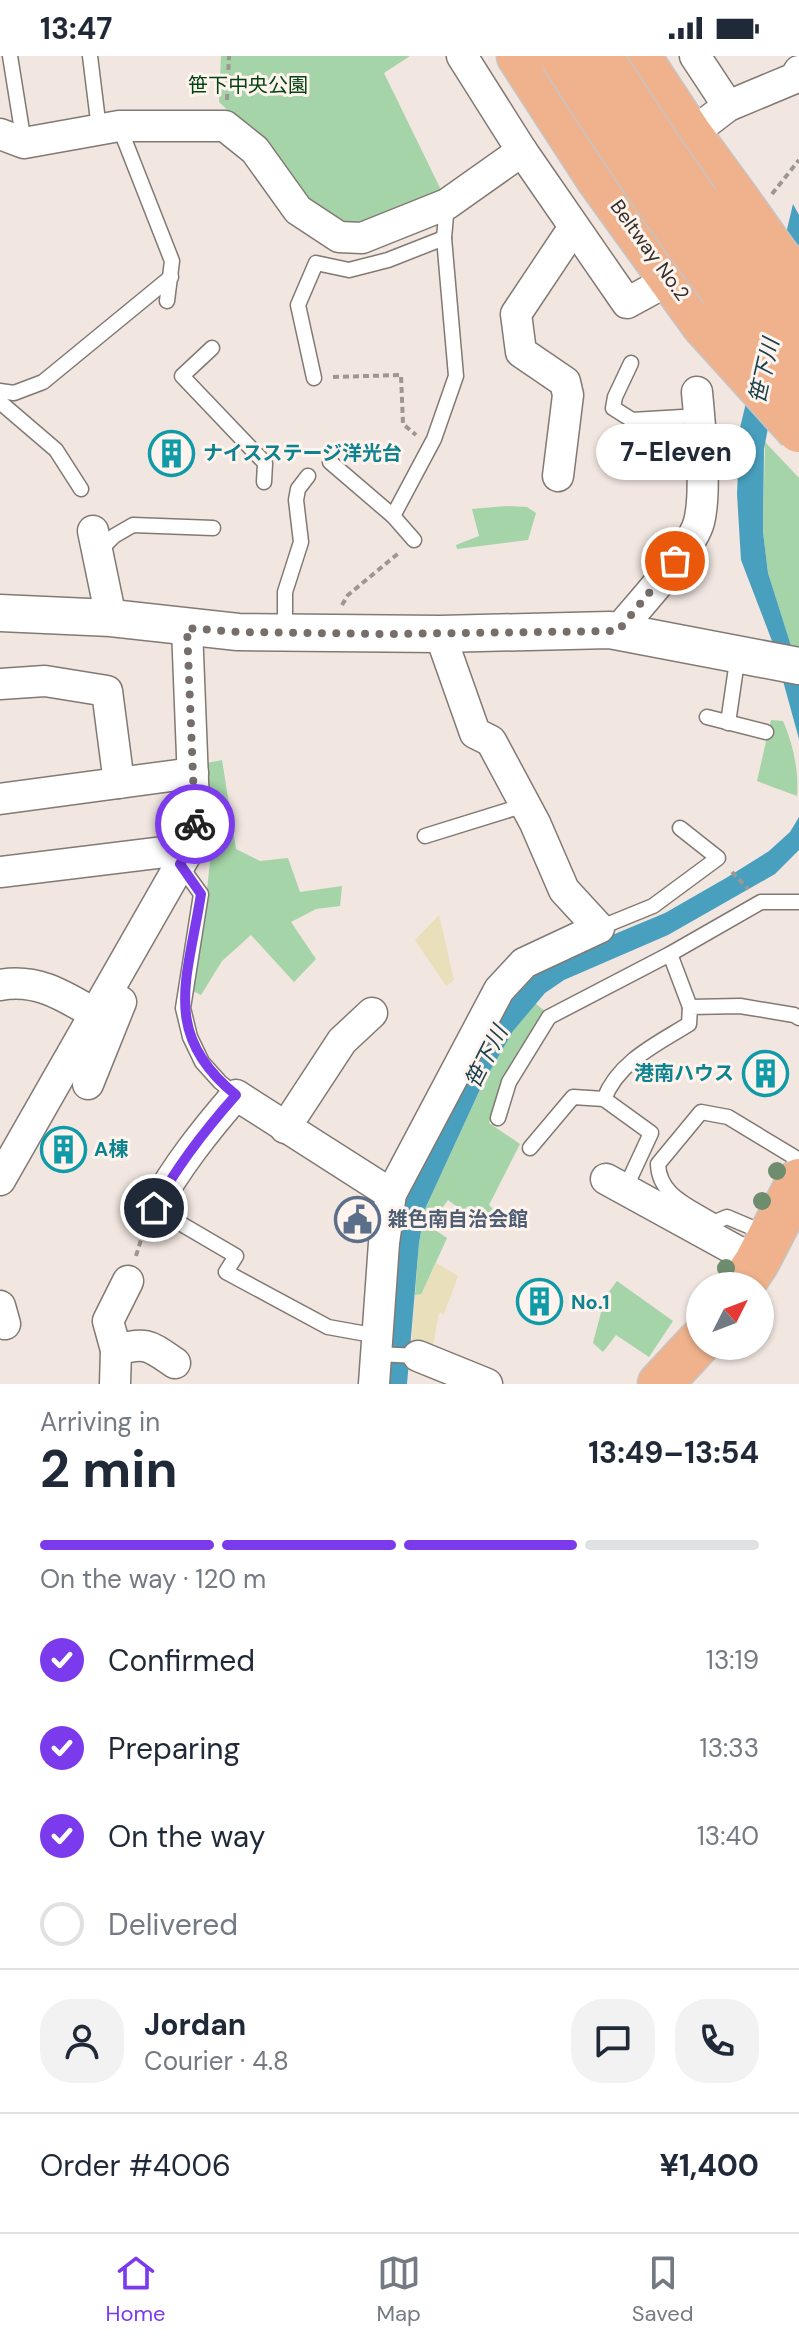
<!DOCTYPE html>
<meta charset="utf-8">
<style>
body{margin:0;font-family:"DM Sans","Noto Sans JP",sans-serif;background:#f2f2f3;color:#1f2937;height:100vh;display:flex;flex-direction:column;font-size:30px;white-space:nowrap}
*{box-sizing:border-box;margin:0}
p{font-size:26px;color:#747a83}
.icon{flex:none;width:44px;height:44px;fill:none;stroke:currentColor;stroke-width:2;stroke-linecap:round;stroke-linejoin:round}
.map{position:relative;height:1328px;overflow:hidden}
.panel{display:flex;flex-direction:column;background:#fff;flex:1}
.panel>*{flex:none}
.needle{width:52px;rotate:48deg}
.fabs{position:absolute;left:686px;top:1216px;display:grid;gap:16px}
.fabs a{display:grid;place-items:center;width:88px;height:88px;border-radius:50%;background:#fff;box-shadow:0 2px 6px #0004;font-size:40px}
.pin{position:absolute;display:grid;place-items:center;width:68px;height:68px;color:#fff;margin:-34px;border:4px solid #fff;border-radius:50%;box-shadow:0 2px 8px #0007}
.courier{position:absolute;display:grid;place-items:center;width:80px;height:80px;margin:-40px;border:6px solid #7c3aed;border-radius:50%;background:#fff;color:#222;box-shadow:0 2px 10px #0007}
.bubble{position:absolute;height:56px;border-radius:28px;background:#fff;box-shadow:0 2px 6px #0004;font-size:26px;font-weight:700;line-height:56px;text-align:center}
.headline em{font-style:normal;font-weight:700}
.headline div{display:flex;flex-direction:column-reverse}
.headline{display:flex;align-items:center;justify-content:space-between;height:136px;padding:0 40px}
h1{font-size:52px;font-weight:700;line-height:60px}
.bar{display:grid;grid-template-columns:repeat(4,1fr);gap:12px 8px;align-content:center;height:96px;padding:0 40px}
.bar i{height:10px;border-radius:6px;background:#e0e1e3}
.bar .active{background:#7c3aed}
.bar p{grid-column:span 4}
.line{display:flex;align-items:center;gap:20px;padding:0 40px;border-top:2px solid #e0e1e3}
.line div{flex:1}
.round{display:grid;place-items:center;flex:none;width:84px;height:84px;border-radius:32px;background:#f2f2f3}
ol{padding:0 40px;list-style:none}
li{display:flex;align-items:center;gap:24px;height:88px}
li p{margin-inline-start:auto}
li .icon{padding:8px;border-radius:50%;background:#7c3aed;color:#fff;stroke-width:4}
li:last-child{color:#747a83}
li i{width:44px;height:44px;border:4px solid #e0e1e3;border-radius:50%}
.status{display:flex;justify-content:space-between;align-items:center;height:56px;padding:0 40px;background:#fff;direction:ltr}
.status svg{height:22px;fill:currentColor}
.menu{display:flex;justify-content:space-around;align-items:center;height:112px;border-top:2px solid #e0e1e3;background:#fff;font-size:22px;color:#747a83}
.menu a{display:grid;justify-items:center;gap:4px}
.menu .active{color:#7c3aed}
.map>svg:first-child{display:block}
</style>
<div class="status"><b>13:47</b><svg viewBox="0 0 49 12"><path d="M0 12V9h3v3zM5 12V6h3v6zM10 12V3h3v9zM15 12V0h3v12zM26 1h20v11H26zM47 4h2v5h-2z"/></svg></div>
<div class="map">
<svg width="799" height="1328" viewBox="0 0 799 1328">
<rect width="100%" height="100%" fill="#f1e6e0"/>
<g fill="#a4d4a7">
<polygon points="221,0 410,0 384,17 443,138 369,170 341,167 310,151 240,66 219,46"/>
<polygon points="765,386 799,422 799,594 792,593 768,517 763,476"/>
<polygon points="506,450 527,451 536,457 528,484 457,493 456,489 479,480 472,453"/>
<path d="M771,664L783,665C793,688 799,714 797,740L757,725Z"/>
<polygon points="222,704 236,793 260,805 288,802 300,836 342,830 340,850 316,853 291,866 316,903 294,926 251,879 222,905 201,939 191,934 206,843 211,796 207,707"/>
<polygon points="535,947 547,957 518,995 489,1067 520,1088 489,1149 498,1158 491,1169 468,1150 463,1155 448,1144 429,1170 447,1182 421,1239 415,1239 419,1187 425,1153 483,1027 512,975"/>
<polygon points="617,1225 673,1265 649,1301 616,1279 603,1296 593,1287 605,1241"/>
</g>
<g fill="#e9dfba">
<polygon points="439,859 454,924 446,930 415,884"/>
<polygon points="436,1207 458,1220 444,1258 439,1257 432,1295 411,1292 415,1239 422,1238"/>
</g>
<g fill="#48a0be">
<polygon points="793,148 799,159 799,208 764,393 763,476 768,517 799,615 799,683 772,585 741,504 737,438 740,372"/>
<polygon points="799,761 799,794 775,818 668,879 564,924 545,937 513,975 483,1027 425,1153 419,1187 407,1328 387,1328 394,1225 405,1145 466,1018 498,959 533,921 553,907 574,895 665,857 726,822 769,795 790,776"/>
</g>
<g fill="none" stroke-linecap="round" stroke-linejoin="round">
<defs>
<g id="service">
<polyline points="10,0 24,87"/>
<polyline points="90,0 99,73"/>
<polyline points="119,70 172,205 167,245"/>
<polyline points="212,292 182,320 265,407 264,426"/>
<polyline points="631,307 615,341 613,352 632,364 699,360"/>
<polyline points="314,322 298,249 316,207 349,214 388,204 444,182"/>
<polyline points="0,335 14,337 43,326 171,221"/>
<polyline points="0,346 56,394 81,433"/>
<polyline points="330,406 393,460 414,484"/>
<polyline points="393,460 434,383 456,320 444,182 447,148"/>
<polyline points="99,495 114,480 133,469 213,472"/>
<polyline points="285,576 285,536 301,486 296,444 298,433 308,420"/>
<polyline points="707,661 766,676"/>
<polyline points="728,667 738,598"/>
<polyline points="425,780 525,749"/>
<polyline points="180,809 201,838 183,952 190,981 202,1006 220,1026 236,1039"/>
<polyline points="599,872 653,850 718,802 680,772"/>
<polyline points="670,898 690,951"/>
<path d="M604,1043C619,1005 657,988 689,968L690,951L740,950L794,959L799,962"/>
<polyline points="498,1062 509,1026 549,961 670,898 761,846 799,846"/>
<polyline points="530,1092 573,1041 604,1043 651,1077 625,1133"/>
<polyline points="154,1152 236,1200 226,1216 328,1271 378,1280"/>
<path d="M767,1178L727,1161L715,1166C690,1150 659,1140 658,1108L701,1056L728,1061L799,1104"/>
<polyline points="377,1298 418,1300"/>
</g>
<g id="minor">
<polyline points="462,0 522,95 627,247 671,223"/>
<polyline points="695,0 728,50"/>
<polyline points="0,78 24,87 119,70 225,70 255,94 298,154 339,181 362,182 447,148 522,95"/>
<polyline points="690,79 728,50 795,22 799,15"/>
<polyline points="558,420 568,339 565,326 521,296 516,258 574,171"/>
<polyline points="93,475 111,562"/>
<path d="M618,575C638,550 692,493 699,466C707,435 700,370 697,336"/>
<polyline points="0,628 45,625 107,635 119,727"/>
<polyline points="0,743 193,717"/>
<polyline points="0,816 189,793"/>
<path d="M0,929C37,922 64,940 95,958"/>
<polyline points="88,1028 121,946 112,940"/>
<polyline points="285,1072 342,985 372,957"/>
<polyline points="606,1123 757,1206"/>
<polyline points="0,1124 189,793 195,776 187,572"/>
<path d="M154,1152C177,1110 205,1075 236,1039L391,1138"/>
<polyline points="0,1250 5,1268"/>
<path d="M116,1294C147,1285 150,1290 175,1307"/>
<polyline points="418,1300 487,1328"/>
<polyline points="115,1328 116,1294 108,1265 128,1225"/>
<polyline points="374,1328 384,1187 391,1138 499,934 524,907 599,872 564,834 535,767 491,685 475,677 440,578"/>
</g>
<polyline id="tertiary" points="0,557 111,562 238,576 440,578 610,574 799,610"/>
<g id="primary">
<polyline points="519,0 598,122 704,269"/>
<polyline points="638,0 690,79 736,142"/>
<polyline points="741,1230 757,1206 799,1125"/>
<polyline points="660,1328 700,1285"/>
</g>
</defs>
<use href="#service" stroke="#827973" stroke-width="17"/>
<use href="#minor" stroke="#827973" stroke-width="33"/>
<use href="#tertiary" stroke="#827973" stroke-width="39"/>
<use href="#primary" stroke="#c6c4c4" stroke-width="47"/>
<g stroke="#9e9692" stroke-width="4" stroke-dasharray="6 4" stroke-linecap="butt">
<polyline points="227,44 229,0"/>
<polyline points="772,138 799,104"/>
<polyline points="333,321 401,319 403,368 416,379"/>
<polyline points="342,549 348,539 400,496"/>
<polyline points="732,816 748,833"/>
<polyline points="136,1200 144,1174"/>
</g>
<use href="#service" stroke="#fff" stroke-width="14"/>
<use href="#minor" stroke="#fff" stroke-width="30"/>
<use href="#tertiary" stroke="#fff" stroke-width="36"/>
<use href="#primary" stroke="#efb28c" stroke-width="44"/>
<defs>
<g id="primary-bridge">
<path d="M562,0C634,113 709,227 799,327"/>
<path d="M600,0C661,97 726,192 799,280"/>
<polyline points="736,142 777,200 799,226"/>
<polyline points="704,269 799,374"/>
</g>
</defs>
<use href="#primary-bridge" stroke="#c6c4c4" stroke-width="47" stroke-linecap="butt"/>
<use href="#primary-bridge" stroke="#efb28c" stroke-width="44"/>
</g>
<g fill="#6e8d6f">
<circle cx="777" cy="1115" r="9"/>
<circle cx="762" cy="1145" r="9"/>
<circle cx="726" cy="1212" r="9"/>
</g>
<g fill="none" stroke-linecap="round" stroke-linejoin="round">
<polyline stroke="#756e6b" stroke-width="8" stroke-dasharray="0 14.4" points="195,768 187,572 238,576 385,578 618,575 675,505"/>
<path stroke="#7c3aed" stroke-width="10" d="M154,1152C177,1110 204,1075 236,1039C160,978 188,922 201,838L180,808L189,793L195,768"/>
</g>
<defs>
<symbol id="building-ring" viewBox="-11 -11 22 22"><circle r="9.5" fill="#fef3ed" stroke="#0f9aa8" stroke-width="1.5"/><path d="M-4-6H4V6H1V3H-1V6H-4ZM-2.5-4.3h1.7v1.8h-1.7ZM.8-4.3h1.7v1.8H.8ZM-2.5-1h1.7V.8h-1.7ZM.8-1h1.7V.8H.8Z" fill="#0f9aa8"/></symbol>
<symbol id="civic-ring" viewBox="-11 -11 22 22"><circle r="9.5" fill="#fef3ed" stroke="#5c6f8a" stroke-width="1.5"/><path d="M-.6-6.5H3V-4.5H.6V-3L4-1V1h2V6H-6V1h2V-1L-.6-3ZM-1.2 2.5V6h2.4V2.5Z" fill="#5c6f8a"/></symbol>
</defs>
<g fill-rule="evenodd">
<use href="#building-ring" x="146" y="372" width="51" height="51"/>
<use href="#building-ring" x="740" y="992" width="51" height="51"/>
<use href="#building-ring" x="38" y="1068" width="51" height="51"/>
<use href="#civic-ring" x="332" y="1138" width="51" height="51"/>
<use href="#building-ring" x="514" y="1220" width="51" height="51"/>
</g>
<g text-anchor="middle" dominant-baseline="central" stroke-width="6" stroke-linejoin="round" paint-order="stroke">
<g font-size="20" fill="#034413" stroke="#fef3ed">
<text x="248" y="29">笹下中央公園</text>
</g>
<g font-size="20" fill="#322e2c" stroke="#fef3ed">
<text transform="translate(650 194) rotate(54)">Beltway No.2</text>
</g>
<g font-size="20" font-weight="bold" fill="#0d838f" stroke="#fef3ed" text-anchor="start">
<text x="203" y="397">ナイスステージ洋光台</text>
<text x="734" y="1017" text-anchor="end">港南ハウス</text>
<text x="94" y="1093">A棟</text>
<text x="571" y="1246">No.1</text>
</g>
<g font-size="20" font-weight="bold" fill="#4e5e75" stroke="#fef3ed" text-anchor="start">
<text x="388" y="1163">雑色南自治会館</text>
</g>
<g font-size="22" font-style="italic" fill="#19414e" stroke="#fef3ed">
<text transform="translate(764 315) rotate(-77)">笹下川</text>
<text transform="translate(486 1001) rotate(-63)">笹下川</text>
</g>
</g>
</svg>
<div class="fabs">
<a><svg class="needle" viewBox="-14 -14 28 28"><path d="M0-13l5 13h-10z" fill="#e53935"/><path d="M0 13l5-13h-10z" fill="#747a83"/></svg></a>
</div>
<div class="pin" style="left:675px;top:505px;background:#ea580c"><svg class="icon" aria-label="bag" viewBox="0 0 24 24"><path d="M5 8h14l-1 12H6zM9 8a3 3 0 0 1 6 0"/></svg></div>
<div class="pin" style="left:154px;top:1152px;background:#1f2937"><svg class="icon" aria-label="home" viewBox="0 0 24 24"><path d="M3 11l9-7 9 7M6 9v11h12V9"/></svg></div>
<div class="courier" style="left:195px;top:768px"><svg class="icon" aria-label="bike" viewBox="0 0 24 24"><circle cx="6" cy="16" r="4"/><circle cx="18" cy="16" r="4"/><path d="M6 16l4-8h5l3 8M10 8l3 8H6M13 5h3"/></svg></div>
<div class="bubble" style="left:596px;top:368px;width:160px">7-Eleven</div>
</div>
<section class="panel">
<div class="headline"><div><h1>2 min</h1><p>Arriving in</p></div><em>13:49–13:54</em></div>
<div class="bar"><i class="active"></i><i class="active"></i><i class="active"></i><i></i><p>On the way · 120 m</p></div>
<ol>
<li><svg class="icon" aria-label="check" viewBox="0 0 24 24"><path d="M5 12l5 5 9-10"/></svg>Confirmed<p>13:19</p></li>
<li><svg class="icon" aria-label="check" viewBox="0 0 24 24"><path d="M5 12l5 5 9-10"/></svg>Preparing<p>13:33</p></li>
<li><svg class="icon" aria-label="check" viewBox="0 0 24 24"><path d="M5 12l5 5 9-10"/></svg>On the way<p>13:40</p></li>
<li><i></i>Delivered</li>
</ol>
<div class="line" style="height:144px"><a class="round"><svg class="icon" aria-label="person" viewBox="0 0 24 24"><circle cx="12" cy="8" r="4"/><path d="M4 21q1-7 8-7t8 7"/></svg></a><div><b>Jordan</b><p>Courier · 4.8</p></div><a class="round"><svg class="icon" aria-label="chat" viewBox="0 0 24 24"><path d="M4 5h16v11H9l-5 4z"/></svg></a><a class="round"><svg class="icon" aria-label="phone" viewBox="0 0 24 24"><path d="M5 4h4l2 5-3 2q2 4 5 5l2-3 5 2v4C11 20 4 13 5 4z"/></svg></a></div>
<div class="line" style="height:104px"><div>Order #4006</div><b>¥1,400</b></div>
</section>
<nav class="menu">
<a class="active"><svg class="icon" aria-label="home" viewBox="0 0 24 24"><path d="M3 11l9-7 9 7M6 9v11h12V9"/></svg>Home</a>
<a><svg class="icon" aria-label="map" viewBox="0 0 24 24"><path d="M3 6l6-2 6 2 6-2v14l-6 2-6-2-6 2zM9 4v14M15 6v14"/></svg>Map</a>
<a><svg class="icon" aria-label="saved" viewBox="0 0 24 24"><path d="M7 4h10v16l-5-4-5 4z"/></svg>Saved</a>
</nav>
